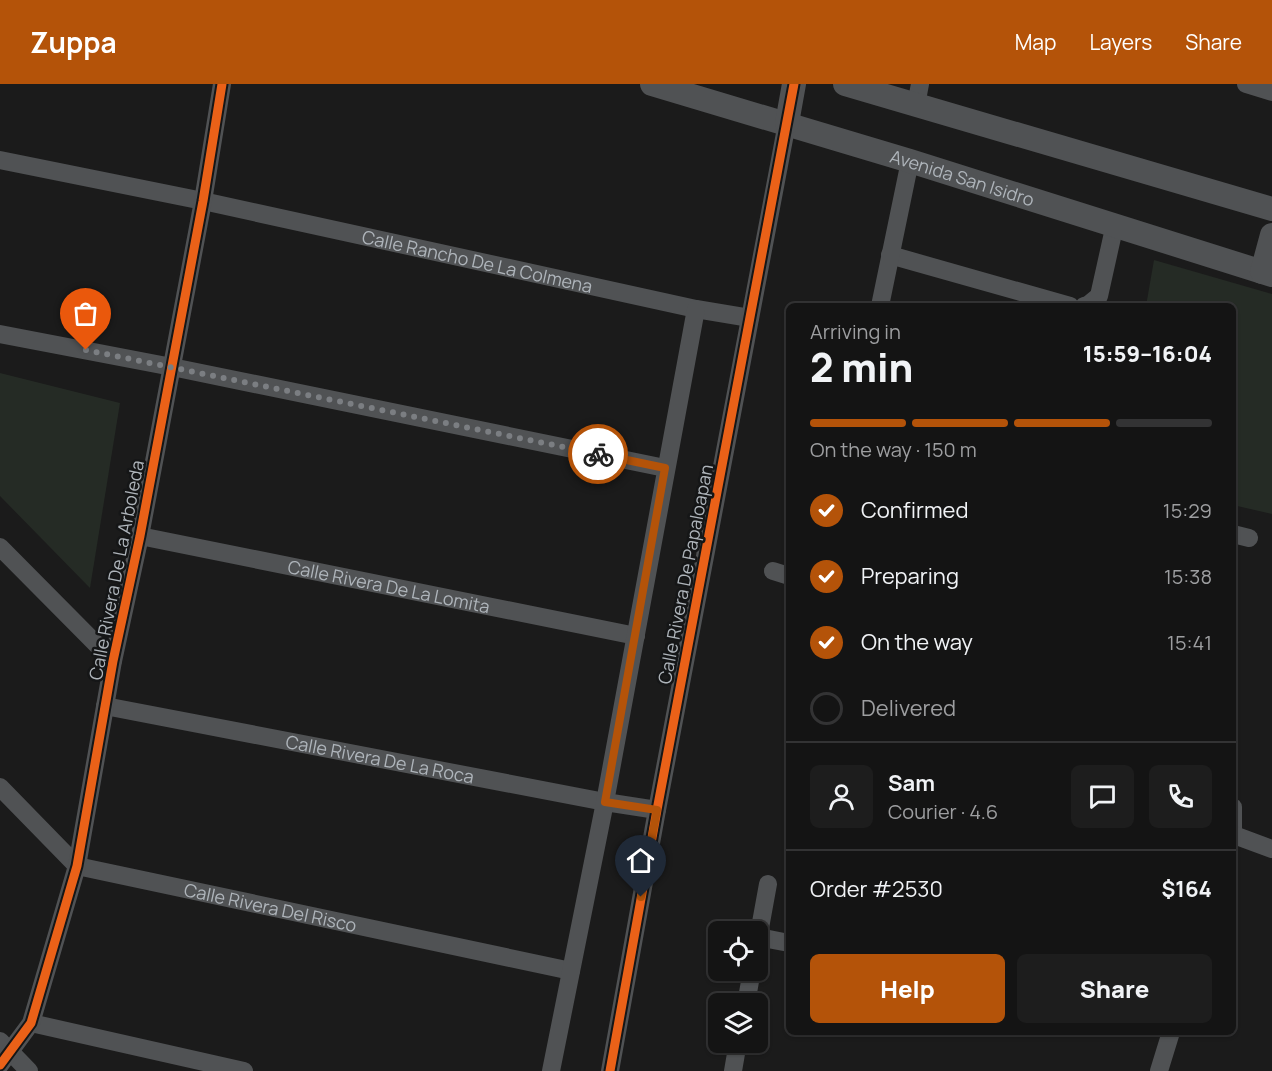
<!DOCTYPE html>
<meta charset="utf-8">
<style>
body{margin:0;font-family:Manrope,sans-serif;background:#1d1d1d;color:#f1f3f6;height:100vh;display:flex;flex-direction:column;font-size:22px;white-space:nowrap}
*{box-sizing:border-box;margin:0}
p{font-size:20px;color:#9d9ea0}
.icon{flex:none;width:33px;height:33px;fill:none;stroke:currentColor;stroke-width:2;stroke-linecap:round;stroke-linejoin:round}
.map{position:relative;flex:1;overflow:hidden}
.details{position:absolute;left:786px;top:219px;width:450px;height:732px;display:flex;flex-direction:column;background:#141414;border-radius:9px;box-shadow:0 2px 4px #0004,0 0 0 2px #333334}
.details>*{flex:none}
.tools{position:absolute;left:708px;top:837px;display:grid;gap:12px}
.tools a{display:grid;place-items:center;width:60px;height:60px;border-radius:9px;background:#141414;box-shadow:0 2px 4px #0004,0 0 0 2px #333334;font-size:30px}
.pin{position:absolute;display:grid;place-items:center;width:51px;height:51px;color:#fff;margin:-62px -26px;border-radius:50% 50% 50% 0;rotate:-45deg;box-shadow:0 0 6px #0007}
.pin .icon{rotate:45deg}
.courier{position:absolute;display:grid;place-items:center;width:60px;height:60px;margin:-30px;border:4px solid #b45309;border-radius:50%;background:#fff;color:#222;box-shadow:0 2px 8px #0007}
.overview em{font-style:normal;font-weight:800}
.overview div{display:flex;flex-direction:column-reverse}
.overview{display:flex;align-items:center;justify-content:space-between;height:102px;padding:0 24px}
h1{font-size:39px;font-weight:800;line-height:45px}
.bar{display:grid;grid-template-columns:repeat(4,1fr);gap:9px 6px;align-content:center;height:72px;padding:0 24px}
.bar i{height:8px;border-radius:4px;background:#333334}
.bar .selected{background:#b45309}
.bar p{grid-column:span 4}
.line{display:flex;align-items:center;gap:15px;padding:0 24px;border-top:2px solid #333334}
.line div{flex:1}
.round{display:grid;place-items:center;flex:none;width:63px;height:63px;border-radius:9px;background:#1d1d1d}
ol{padding:0 24px;list-style:none}
li{display:flex;align-items:center;gap:18px;height:66px}
li p{margin-inline-start:auto}
li .icon{padding:6px;border-radius:50%;background:#b45309;color:#fff;stroke-width:4}
li:last-child{color:#9d9ea0}
li i{width:33px;height:33px;border:3px solid #333334;border-radius:50%}
.cta{display:flex;gap:12px;margin-top:auto;padding:12px 24px}
.cta a{flex:1;height:69px;border-radius:9px;background:#b45309;color:#fff;font-size:24px;font-weight:800;line-height:69px;text-align:center}
.cta a+a{background:#1d1d1d;color:#f1f3f6}
header{display:flex;align-items:center;gap:36px;box-sizing:border-box;height:84px;padding:0 30px;background:#b45309;color:#fff}
header strong{font-size:28px}
nav{display:flex;gap:33px;margin-inline-start:auto;font-size:21px}
.map>svg:first-child{display:block}
</style>
<header>
<strong>Zuppa</strong>
<nav><a>Map</a><a>Layers</a><a>Share</a></nav>
</header>
<div class="map">
<svg width="1272" height="987" viewBox="0 0 1272 987">
<rect width="100%" height="100%" fill="#1b1b1b"/>
<g fill="#252b25">
<polygon points="1154,176 1272,210 1272,430 1233,421 1233,222 1146,222"/>
<polygon points="0,289 120,319 90,504 0,412"/>
</g>
<g fill="none" stroke-linecap="round" stroke-linejoin="round">
<g stroke="#505254" stroke-width="18">
<polyline points="1246,0 1272,8"/>
<polyline points="916,21 920,0"/>
<path id="s1" d="M0,76L203,117L696,225L750,234"/>
<polyline points="890,171 1070,222"/>
<polyline points="880,222 910,77"/>
<polyline points="1084,222 1088,221 1099,212 1115,140"/>
<polyline points="0,250 172,283 665,384"/>
<polyline points="1233,450 1249,454"/>
<path id="s2" d="M140,452L636,552"/>
<polyline points="0,463 113,577"/>
<polyline points="773,487 789,492"/>
<path id="s3" d="M105,622L605,718L657,726"/>
<path id="s4" d="M0,703L77,782L571,887"/>
<polyline points="1233,723 1233,753"/>
<polyline points="1234,751 1272,765"/>
<polyline points="758,853 789,859"/>
<polyline points="758,855 768,800"/>
<polyline points="746,920 752,886"/>
<polyline points="31,939 244,987"/>
<polyline points="0,957 29,987"/>
<polyline points="0,981 31,939 77,782 113,577 140,452 203,117 222,0"/>
<polyline points="551,987 605,718 696,225"/>
<polyline points="610,987 657,726 787,39"/>
<polyline points="733,987 738,958"/>
<polyline points="1159,987 1171,948"/>
</g>
<g stroke="#505254" stroke-width="24">
<path id="s5" d="M652,0L910,77L1272,191"/>
<polyline points="845,0 1272,125"/>
<polyline points="787,39 794,0"/>
<polyline points="1262,188 1272,151"/>
</g>
<defs>
<g id="cycleway">
<polyline points="0,981 31,939 77,782 113,577 140,452 203,117 222,0"/>
<polyline points="610,987 657,726 794,0"/>
</g>
</defs>
<use href="#cycleway" stroke="#151617" stroke-width="13"/>
<use href="#cycleway" stroke="#ea6118" stroke-width="9"/>
</g>
<g fill="none" stroke-linecap="round" stroke-linejoin="round">
<polyline stroke="#7b7e82" stroke-width="6" stroke-dasharray="0 10.8" points="86,266 598,370"/>
<polyline stroke="#b45309" stroke-width="8" points="598,370 665,384 605,718 657,726 641,813"/>
</g>
<g text-anchor="middle" dominant-baseline="central" stroke-width="5" stroke-linejoin="round" paint-order="stroke">
<g font-size="18" fill="#aeb4ba" stroke="#151617">
<text stroke="none"><textPath href="#s5" startOffset="324">Avenida San Isidro</textPath></text>
<text stroke="none"><textPath href="#s1" startOffset="488">Calle Rancho De La Colmena</textPath></text>
<text transform="translate(116 486) rotate(-79)">Calle Rivera De La Arboleda</text>
<text transform="translate(685 490) rotate(-79)">Calle Rivera De Papaloapan</text>
<text stroke="none"><textPath href="#s2" startOffset="254">Calle Rivera De La Lomita</textPath></text>
<text stroke="none"><textPath href="#s3" startOffset="280">Calle Rivera De La Roca</textPath></text>
<text stroke="none"><textPath href="#s4" startOffset="308">Calle Rivera Del Risco</textPath></text>
</g>
</g>
</svg>
<div class="tools">
<a><svg class="icon" aria-label="locate" viewBox="0 0 24 24"><circle cx="12" cy="12" r="6"/><path d="M12 2v4M12 18v4M2 12h4M18 12h4"/></svg></a>
<a><svg class="icon" aria-label="layers" viewBox="0 0 24 24"><path d="M12 4l9 5-9 5-9-5zM3 14l9 5 9-5"/></svg></a>
</div>
<div class="pin" style="left:86px;top:266px;background:#ea580c"><svg class="icon" aria-label="bag" viewBox="0 0 24 24"><path d="M5 8h14l-1 12H6zM9 8a3 3 0 0 1 6 0"/></svg></div>
<div class="pin" style="left:641px;top:813px;background:#1f2937"><svg class="icon" aria-label="home" viewBox="0 0 24 24"><path d="M3 11l9-7 9 7M6 9v11h12V9"/></svg></div>
<div class="courier" style="left:598px;top:370px"><svg class="icon" aria-label="bike" viewBox="0 0 24 24"><circle cx="6" cy="16" r="4"/><circle cx="18" cy="16" r="4"/><path d="M6 16l4-8h5l3 8M10 8l3 8H6M13 5h3"/></svg></div>
<section class="details">
<div class="overview"><div><h1>2 min</h1><p>Arriving in</p></div><em>15:59–16:04</em></div>
<div class="bar"><i class="selected"></i><i class="selected"></i><i class="selected"></i><i></i><p>On the way · 150 m</p></div>
<ol>
<li><svg class="icon" aria-label="check" viewBox="0 0 24 24"><path d="M5 12l5 5 9-10"/></svg>Confirmed<p>15:29</p></li>
<li><svg class="icon" aria-label="check" viewBox="0 0 24 24"><path d="M5 12l5 5 9-10"/></svg>Preparing<p>15:38</p></li>
<li><svg class="icon" aria-label="check" viewBox="0 0 24 24"><path d="M5 12l5 5 9-10"/></svg>On the way<p>15:41</p></li>
<li><i></i>Delivered</li>
</ol>
<div class="line" style="height:108px"><a class="round"><svg class="icon" aria-label="person" viewBox="0 0 24 24"><circle cx="12" cy="8" r="4"/><path d="M4 21q1-7 8-7t8 7"/></svg></a><div><b>Sam</b><p>Courier · 4.6</p></div><a class="round"><svg class="icon" aria-label="chat" viewBox="0 0 24 24"><path d="M4 5h16v11H9l-5 4z"/></svg></a><a class="round"><svg class="icon" aria-label="phone" viewBox="0 0 24 24"><path d="M5 4h4l2 5-3 2q2 4 5 5l2-3 5 2v4C11 20 4 13 5 4z"/></svg></a></div>
<div class="line" style="height:78px"><div>Order #2530</div><b>$164</b></div>
<div class="cta"><a>Help</a><a>Share</a></div>
</section>
</div>
